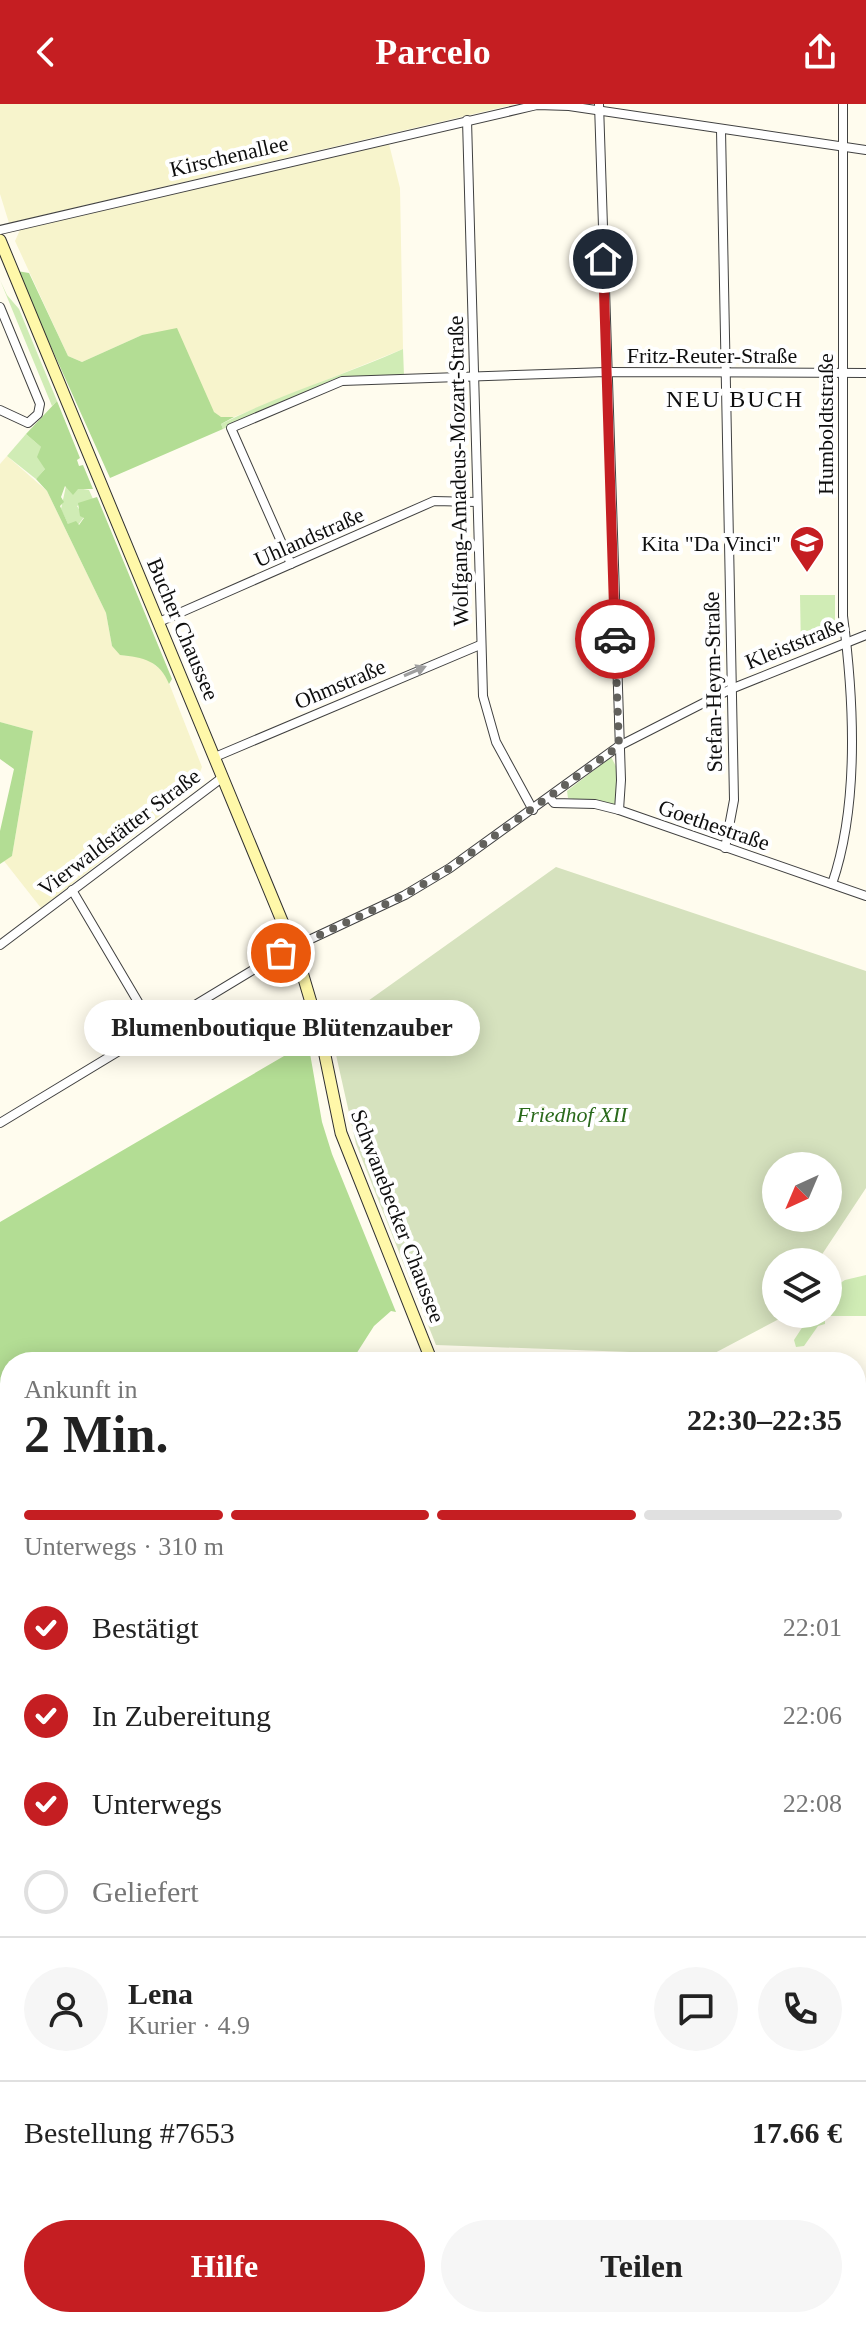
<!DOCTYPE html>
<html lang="de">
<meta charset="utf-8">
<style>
body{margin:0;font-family:"Times New Roman",serif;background:#f6f6f6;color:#222;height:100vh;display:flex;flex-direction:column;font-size:30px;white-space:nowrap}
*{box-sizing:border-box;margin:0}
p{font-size:26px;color:#767676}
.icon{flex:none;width:44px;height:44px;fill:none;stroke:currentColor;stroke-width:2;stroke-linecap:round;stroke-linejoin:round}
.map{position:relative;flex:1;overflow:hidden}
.drawer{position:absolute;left:0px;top:1248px;width:866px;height:976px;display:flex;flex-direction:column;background:#fff;border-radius:32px 32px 0 0;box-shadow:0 4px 20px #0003}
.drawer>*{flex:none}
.needle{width:52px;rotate:224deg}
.controls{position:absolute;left:762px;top:1048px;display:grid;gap:16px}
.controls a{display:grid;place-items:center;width:80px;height:80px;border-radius:50%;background:#fff;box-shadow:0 4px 20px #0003;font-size:40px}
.pin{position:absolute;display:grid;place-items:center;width:68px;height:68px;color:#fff;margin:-34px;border:4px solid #fff;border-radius:50%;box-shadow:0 2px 8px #0007}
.courier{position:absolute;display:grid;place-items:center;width:80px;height:80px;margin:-40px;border:6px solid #c51e22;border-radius:50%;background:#fff;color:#222;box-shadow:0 2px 10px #0007}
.bubble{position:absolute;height:56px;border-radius:28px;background:#fff;box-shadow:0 4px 20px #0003;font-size:26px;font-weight:700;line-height:56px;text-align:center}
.headline em{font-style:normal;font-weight:700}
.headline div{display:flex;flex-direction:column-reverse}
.headline{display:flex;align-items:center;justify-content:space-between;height:136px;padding:0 24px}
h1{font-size:52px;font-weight:700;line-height:60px}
.bar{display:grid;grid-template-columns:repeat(4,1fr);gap:12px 8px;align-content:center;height:96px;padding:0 24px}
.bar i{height:10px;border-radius:6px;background:#e0e0e0}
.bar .selected{background:#c51e22}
.bar p{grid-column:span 4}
.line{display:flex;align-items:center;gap:20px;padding:0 24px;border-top:2px solid #e0e0e0}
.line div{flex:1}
.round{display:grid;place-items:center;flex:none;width:84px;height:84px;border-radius:42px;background:#f6f6f6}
ol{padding:0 24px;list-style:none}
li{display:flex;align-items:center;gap:24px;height:88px}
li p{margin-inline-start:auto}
li .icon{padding:8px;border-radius:50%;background:#c51e22;color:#fff;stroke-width:4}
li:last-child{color:#767676}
li i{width:44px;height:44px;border:4px solid #e0e0e0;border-radius:50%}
.action{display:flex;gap:16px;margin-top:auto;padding:16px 24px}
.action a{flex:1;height:92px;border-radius:48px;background:#c51e22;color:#fff;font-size:32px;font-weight:700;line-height:92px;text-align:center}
.action a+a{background:#f6f6f6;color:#222}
header{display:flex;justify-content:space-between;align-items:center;height:104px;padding:0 24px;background:#c51e22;color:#fff;font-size:36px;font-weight:700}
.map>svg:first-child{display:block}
</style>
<header><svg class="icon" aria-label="back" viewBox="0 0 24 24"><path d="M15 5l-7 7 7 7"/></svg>Parcelo<svg class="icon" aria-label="share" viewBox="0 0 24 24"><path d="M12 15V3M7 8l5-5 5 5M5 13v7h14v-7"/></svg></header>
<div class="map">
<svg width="866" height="2224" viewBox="0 0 866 2224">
<rect width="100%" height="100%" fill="#fffcee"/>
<g fill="#f7f4cc">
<polygon points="0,0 516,0 9,119 0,90"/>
<polygon points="389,40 400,84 403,245 234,313 221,314 214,308 142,231 82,258 68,252 15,137 20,126"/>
<polygon points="7,352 47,387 106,509 112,542 121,551 145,553 165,569 202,663 193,686 41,804 4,757 12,752 33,627 0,618 0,360"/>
</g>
<g fill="#d0ecb5">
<polygon points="0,176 7,191 19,205 57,297 52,302"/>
<path d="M403,245L404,272L334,275L223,325L221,320C280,290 343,272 403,245Z"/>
<polygon points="26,330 41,343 45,365 36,375 7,352"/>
<polygon points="66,382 89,386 93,395 77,402 84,413 78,421 68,420 61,405"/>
<polygon points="800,491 835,491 835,533 801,546"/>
<polygon points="611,653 618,666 618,703 568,694 567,687"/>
<polygon points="866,1171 866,1212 825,1212 825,1220 818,1222 804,1242 796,1243 794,1236 811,1210 828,1210 828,1187 845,1176"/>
<polygon points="856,1386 866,1387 866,1968 856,1968"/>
<polygon points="856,1992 866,1993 866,2059 856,2060"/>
</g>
<g fill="#b3dd94">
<polygon points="17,167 29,169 68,252 82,258 142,231 177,224 214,308 221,313 234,313 221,320 223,325 110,374"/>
<path d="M57,297L80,354L77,356L79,362L83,361L93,385H78L73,391L65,382L61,393L64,398L60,402L68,420L76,417L79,421L84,414L80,412L78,399L97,393L172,575L169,580C160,557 143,553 120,551L112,542L106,509L47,387L36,375L45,365L37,353L41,343L26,330Z"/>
<polygon points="0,618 33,627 12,752 0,760 0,727 14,665 0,655"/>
<polygon points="308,938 322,1018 332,1050 396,1208 391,1207 374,1222 351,1258 10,1258 10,1765 0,1757 0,1118"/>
<polygon points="0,1775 10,1783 10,1860 0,1902"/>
<polygon points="205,2214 410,2214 348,2224 200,2224"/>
</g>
<path fill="#d6e2be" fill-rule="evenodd" d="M556,763L866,867V1084L817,1158H776V1210H782L779,1215L711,1251L436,1241L356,1040L330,924ZM776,1062H828V1114H776Z"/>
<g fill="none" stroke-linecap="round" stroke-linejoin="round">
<defs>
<g id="minor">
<polyline points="599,0 621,676 619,706"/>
<polyline points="467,16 483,592 496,638 533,706"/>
<polyline points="721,26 734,696 725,744"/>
<polyline points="0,126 537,1 569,2 866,46"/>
<polyline points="0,203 40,300 38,310 28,319 0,306"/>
<polyline points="291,460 231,324 342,277 606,268 866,269"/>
<polyline points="159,518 434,397 477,398"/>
<polyline points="215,653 480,541"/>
<polyline points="550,694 554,699 595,700 619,706 866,792"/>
<path d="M832,780C860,699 854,596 843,512V0"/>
<polyline points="72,786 154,925"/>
<polyline points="0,841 223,673"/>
<polyline points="0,1019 281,849 405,791 450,764 619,642 731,585 866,531"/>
<polyline points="856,2154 866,2160"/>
<polyline points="754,2224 754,2214"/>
</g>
<polyline id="tertiary" points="0,1767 10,1775"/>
<g id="secondary">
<polyline points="0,136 299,858 321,932 341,1029 432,1258"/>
<polyline points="621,2214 638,2224"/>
<polyline points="418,2224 476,2214"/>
</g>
</defs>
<use href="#minor" stroke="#414141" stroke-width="10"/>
<use href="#tertiary" stroke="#414141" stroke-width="12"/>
<use href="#secondary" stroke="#303030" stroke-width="13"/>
<use href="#minor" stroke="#fff" stroke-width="8"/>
<use href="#tertiary" stroke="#fff" stroke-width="10"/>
<use href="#secondary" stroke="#fff8a9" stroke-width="11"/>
</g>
<defs><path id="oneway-solid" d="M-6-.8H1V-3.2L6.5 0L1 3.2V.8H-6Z" transform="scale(2)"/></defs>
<use fill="#9f9f9f" href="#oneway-solid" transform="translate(415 567) rotate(-23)"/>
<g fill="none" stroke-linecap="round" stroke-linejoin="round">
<polyline stroke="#62615c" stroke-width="8" stroke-dasharray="0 14.4" points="281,849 405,791 450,764 619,642 615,535"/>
<polyline stroke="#c51e22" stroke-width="10" points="603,155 615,535"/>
</g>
<defs>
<symbol id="school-pin" viewBox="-11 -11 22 30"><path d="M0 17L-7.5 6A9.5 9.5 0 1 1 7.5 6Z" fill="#c51e22" stroke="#fff"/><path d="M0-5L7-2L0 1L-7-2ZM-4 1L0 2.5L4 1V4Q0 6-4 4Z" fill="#fff"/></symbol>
</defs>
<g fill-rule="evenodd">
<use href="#school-pin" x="787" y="419" width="40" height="54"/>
</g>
<g text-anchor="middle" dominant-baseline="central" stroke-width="8" stroke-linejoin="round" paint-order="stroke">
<g font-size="22" fill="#0e0e0e" stroke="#fff">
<text transform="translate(229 52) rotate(-13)">Kirschenallee</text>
<text x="712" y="251">Fritz-Reuter-Straße</text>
<text transform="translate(825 320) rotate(-90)">Humboldtstraße</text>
<text transform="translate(458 367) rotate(-91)">Wolfgang-Amadeus-Mozart-Straße</text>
<text transform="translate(309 433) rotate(-24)">Uhlandstraße</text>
<text transform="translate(183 525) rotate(67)">Bucher Chaussee</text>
<text transform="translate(795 539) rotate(-22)">Kleiststraße</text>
<text transform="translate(713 578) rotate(-91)">Stefan-Heym-Straße</text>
<text transform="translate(340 580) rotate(-23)">Ohmstraße</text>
<text transform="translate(714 721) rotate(19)">Goethestraße</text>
<text transform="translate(119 728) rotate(-37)">Vierwaldstätter Straße</text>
<text transform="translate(398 1112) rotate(69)">Schwanebecker Chaussee</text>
</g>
<g font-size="22" fill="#0e0e0e" stroke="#fff" text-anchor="end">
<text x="781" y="439">Kita "Da Vinci"</text>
</g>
<g font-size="22" font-style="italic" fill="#29691a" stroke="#fff">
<text x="572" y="1010">Friedhof XII</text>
</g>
<g font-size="24" letter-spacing="2" fill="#0e0e0e" stroke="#fff">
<text x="735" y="295">NEU BUCH</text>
</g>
</g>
</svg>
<div class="controls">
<a><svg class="needle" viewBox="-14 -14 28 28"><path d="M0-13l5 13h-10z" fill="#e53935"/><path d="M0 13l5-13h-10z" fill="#767676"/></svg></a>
<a><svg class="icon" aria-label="layers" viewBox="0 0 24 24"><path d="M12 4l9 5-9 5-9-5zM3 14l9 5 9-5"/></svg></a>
</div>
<div class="pin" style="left:281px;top:849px;background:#ea580c"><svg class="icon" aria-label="bag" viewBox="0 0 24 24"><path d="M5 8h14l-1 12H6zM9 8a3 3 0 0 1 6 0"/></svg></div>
<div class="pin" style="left:603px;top:155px;background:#1f2937"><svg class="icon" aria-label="home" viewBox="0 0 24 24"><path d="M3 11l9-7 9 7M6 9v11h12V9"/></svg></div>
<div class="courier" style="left:615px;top:535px"><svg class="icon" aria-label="car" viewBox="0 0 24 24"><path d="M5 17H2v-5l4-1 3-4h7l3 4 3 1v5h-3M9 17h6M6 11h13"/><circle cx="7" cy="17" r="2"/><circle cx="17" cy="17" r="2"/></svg></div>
<div class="bubble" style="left:84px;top:896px;width:396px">Blumenboutique Blütenzauber</div>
<section class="drawer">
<div class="headline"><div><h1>2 Min.</h1><p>Ankunft in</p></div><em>22:30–22:35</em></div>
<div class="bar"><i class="selected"></i><i class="selected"></i><i class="selected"></i><i></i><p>Unterwegs · 310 m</p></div>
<ol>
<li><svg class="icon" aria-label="check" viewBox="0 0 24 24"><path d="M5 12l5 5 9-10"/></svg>Bestätigt<p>22:01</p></li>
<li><svg class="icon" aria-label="check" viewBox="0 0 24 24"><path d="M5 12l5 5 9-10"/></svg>In Zubereitung<p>22:06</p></li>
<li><svg class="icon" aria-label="check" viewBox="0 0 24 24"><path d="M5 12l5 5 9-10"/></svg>Unterwegs<p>22:08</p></li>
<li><i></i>Geliefert</li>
</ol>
<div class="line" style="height:144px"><a class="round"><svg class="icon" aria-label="person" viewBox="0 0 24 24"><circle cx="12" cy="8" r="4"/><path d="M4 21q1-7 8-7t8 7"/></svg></a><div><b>Lena</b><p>Kurier · 4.9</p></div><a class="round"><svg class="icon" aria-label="chat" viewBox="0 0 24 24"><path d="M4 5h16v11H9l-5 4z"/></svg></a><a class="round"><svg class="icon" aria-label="phone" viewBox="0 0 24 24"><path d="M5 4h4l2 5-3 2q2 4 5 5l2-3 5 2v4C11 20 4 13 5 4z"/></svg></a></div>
<div class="line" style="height:104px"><div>Bestellung #7653</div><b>17.66 €</b></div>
<div class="action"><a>Hilfe</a><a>Teilen</a></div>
</section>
</div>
